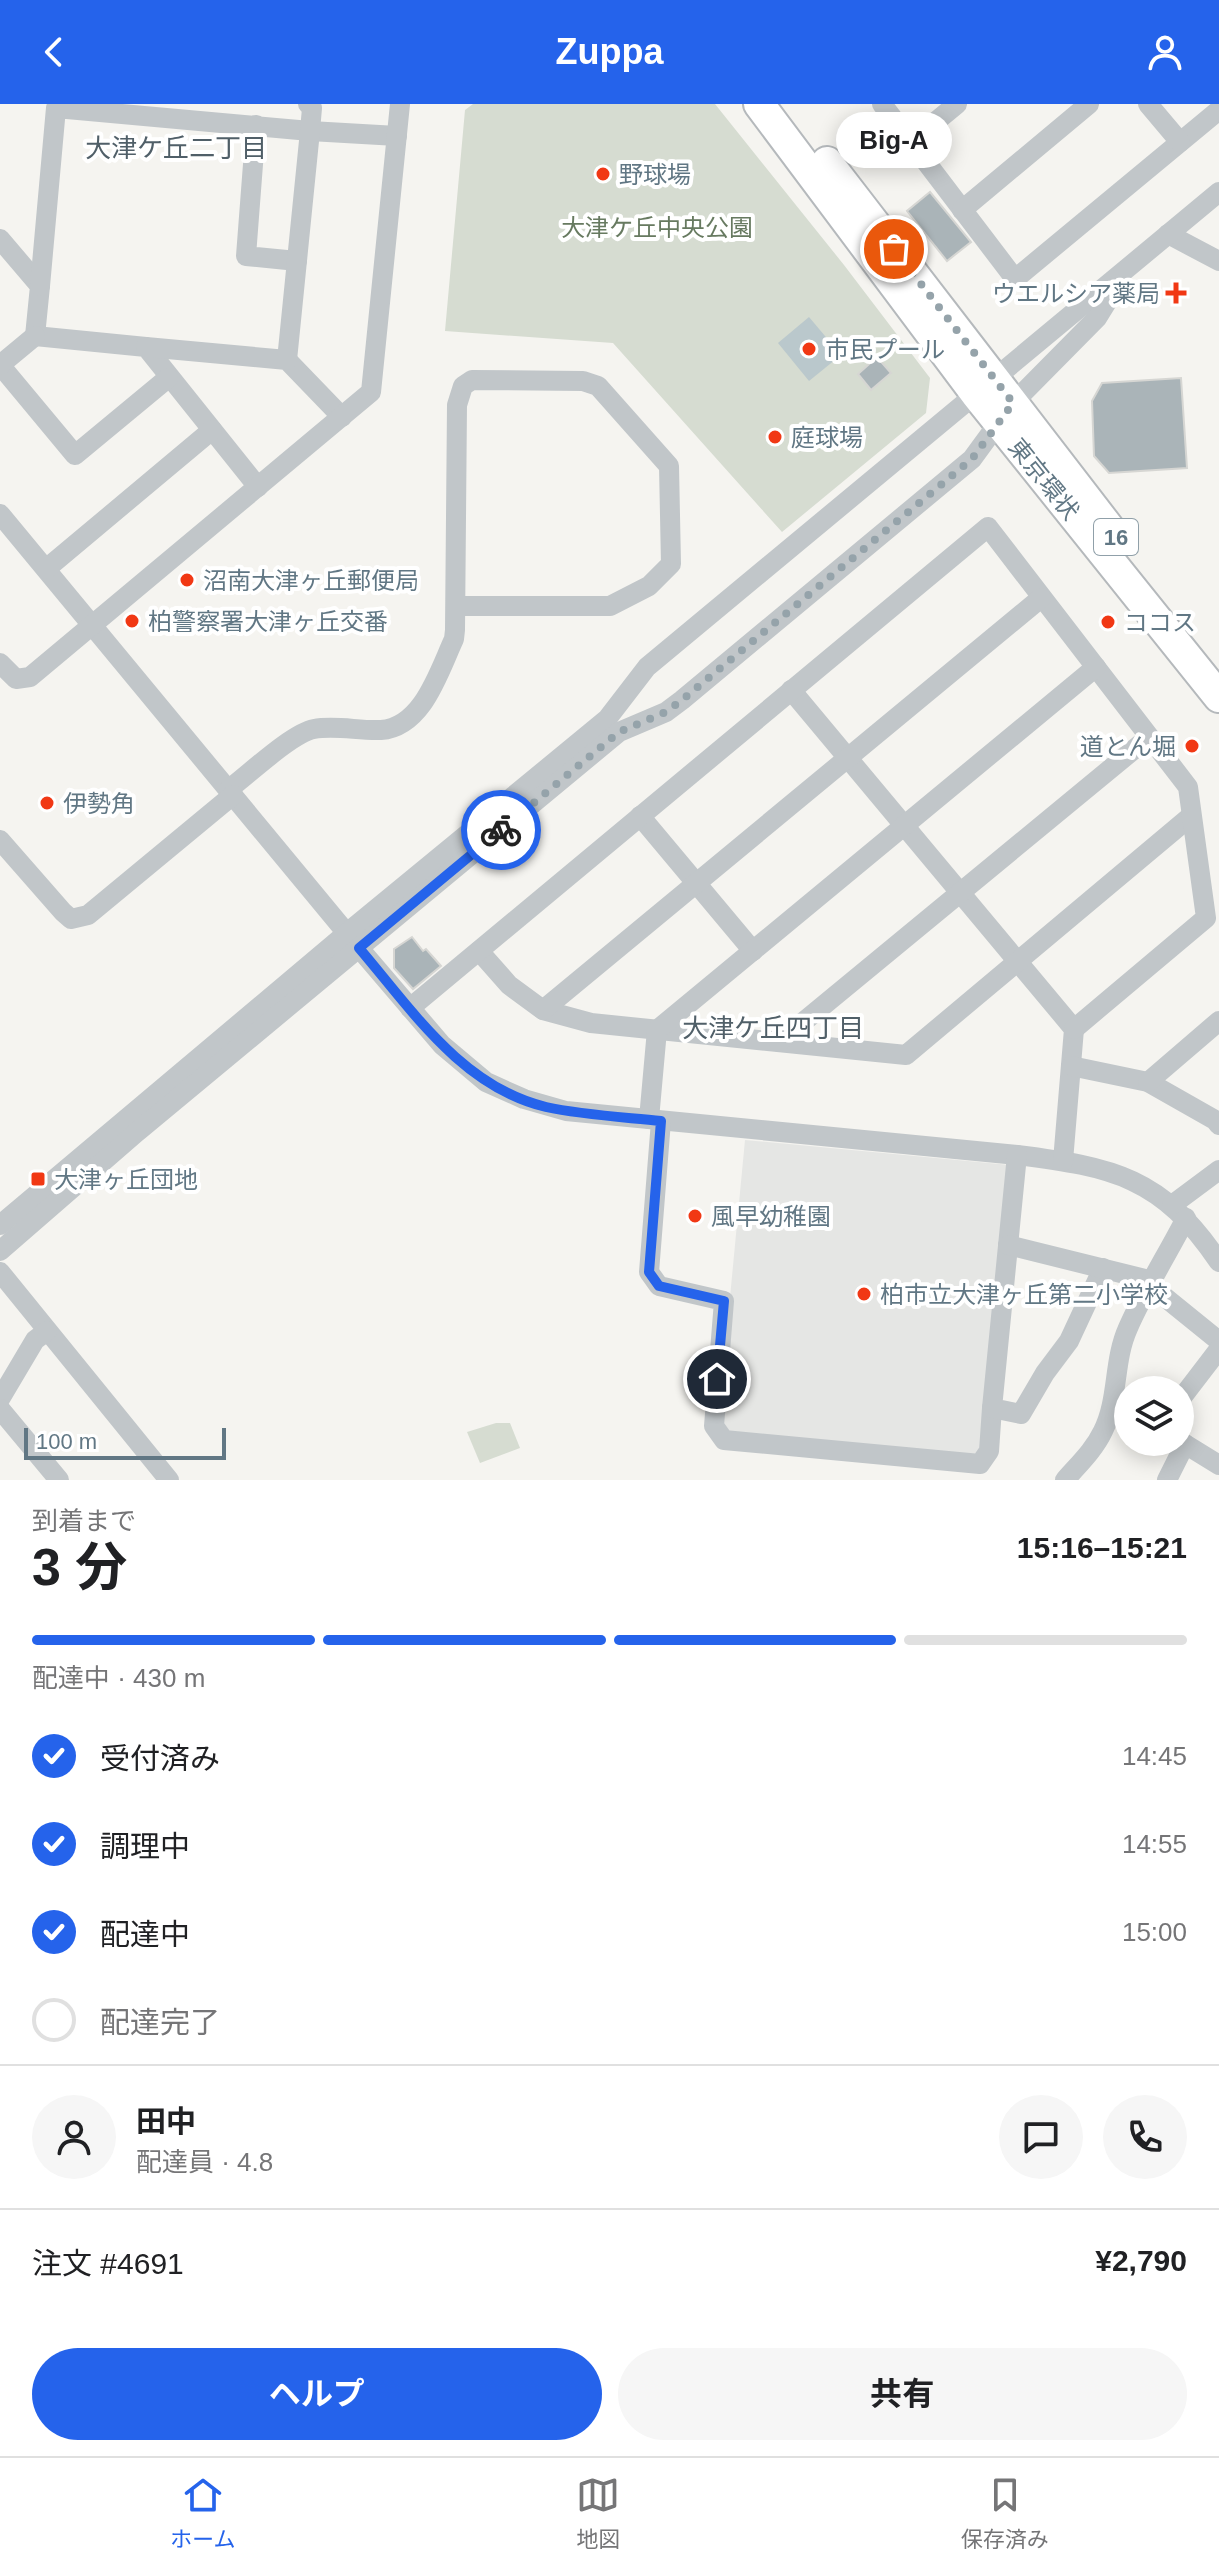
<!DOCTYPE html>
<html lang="ja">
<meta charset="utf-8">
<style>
body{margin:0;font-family:Arial,"Noto Sans JP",sans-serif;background:#f6f6f6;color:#202124;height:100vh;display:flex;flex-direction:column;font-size:30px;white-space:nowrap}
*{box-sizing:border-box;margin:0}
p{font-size:26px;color:#757577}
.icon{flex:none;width:44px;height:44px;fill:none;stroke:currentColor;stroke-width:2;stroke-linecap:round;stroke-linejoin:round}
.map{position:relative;height:1376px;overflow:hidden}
.sheet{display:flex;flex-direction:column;background:#fff;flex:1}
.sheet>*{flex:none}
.buttons{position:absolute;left:1114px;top:1272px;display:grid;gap:16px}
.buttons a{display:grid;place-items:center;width:80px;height:80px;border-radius:50%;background:#fff;box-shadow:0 4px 20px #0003;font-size:40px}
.scale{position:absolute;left:24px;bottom:20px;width:202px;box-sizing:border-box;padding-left:8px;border:4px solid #617784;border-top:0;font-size:22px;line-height:28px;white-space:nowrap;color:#617784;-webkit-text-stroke:6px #fff;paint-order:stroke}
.pin{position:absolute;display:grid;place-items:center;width:68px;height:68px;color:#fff;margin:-34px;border:4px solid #fff;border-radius:50%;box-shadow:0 2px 8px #0007}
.courier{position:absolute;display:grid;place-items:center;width:80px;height:80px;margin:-40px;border:6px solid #2563eb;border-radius:50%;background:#fff;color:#222;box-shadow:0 2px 10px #0007}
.bubble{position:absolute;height:56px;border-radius:28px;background:#fff;box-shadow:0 4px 20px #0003;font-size:26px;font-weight:700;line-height:56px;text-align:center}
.overview em{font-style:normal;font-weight:700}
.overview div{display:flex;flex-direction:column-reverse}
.overview{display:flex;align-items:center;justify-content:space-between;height:136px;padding:0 32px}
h1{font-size:52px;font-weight:700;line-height:60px}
.bar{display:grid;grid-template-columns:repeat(4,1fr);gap:12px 8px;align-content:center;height:96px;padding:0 32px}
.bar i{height:10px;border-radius:6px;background:#e0e0e0}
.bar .current{background:#2563eb}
.bar p{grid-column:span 4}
.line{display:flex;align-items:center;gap:20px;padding:0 32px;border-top:2px solid #e0e0e0}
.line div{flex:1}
.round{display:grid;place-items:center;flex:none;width:84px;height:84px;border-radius:42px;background:#f6f6f6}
ol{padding:0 32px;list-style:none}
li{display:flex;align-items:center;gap:24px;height:88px}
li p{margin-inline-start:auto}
li .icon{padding:8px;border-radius:50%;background:#2563eb;color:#fff;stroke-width:4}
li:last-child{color:#757577}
li i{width:44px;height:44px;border:4px solid #e0e0e0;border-radius:50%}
.cta{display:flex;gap:16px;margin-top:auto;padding:16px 32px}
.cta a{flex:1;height:92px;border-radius:48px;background:#2563eb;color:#fff;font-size:32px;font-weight:700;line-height:92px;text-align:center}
.cta a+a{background:#f6f6f6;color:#202124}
header{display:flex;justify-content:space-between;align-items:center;height:104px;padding:0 32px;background:#2563eb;color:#fff;font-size:36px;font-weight:700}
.tab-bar{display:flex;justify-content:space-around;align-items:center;height:112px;border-top:2px solid #e0e0e0;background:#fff;font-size:22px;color:#757577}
.tab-bar a{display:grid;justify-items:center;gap:4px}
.tab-bar .current{color:#2563eb}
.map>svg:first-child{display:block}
</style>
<header><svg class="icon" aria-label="back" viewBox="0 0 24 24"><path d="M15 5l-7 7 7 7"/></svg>Zuppa<svg class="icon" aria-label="person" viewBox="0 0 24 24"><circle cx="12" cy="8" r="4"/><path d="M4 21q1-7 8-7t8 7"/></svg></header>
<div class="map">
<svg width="1219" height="1376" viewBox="0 0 1219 1376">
<rect width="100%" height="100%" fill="#f5f4f0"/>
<polygon fill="#e5e6e4" points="745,1036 1010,1061 982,1344 972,1352 724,1328 718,1319"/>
<g fill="#d6dcd1">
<polygon points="473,0 715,0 844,161 930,274 926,309 782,428 613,239 445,227 465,6"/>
<polygon points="496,1319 510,1319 520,1344 480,1359 467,1328"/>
</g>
<polygon fill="#bac8cc" points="809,213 841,251 809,277 778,239"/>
<g fill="#aab4b8" stroke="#d6d6d3" stroke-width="2">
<polygon points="930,88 971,138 947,157 907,107"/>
<polygon points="877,253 891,269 871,286 858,270"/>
<polygon points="1181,274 1187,364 1109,369 1094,352 1092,297 1102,279"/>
<polygon points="412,833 423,847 426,845 441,862 413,885 394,864 394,845"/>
</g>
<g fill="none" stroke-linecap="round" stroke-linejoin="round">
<defs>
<g id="highway">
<polyline points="759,0 976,290 1219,593"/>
<polyline points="827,58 1112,428"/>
</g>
</defs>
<use href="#highway" stroke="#b5b9bc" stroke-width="34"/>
<g stroke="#c1c6c9" stroke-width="20">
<polyline points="882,0 1015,175 1219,6"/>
<polyline points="1148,0 1180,38"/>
<polyline points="256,21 246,152 297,157"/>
<polyline points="911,38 957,0"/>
<polyline points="962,106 1089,0"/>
<polyline points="1168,130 1219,157"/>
<polyline points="0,135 40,182 35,232 146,243 258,383"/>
<polyline points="40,182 56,4 310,27 397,32"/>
<polyline points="146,243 287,256 342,313"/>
<polyline points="287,256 310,27 312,4 308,0"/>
<polyline points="0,261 75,351 168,274"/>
<polyline points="0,261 35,232"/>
<path d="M0,410L359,844L442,941L486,978L524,995L566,1007L1017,1051C1113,1063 1162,1073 1219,1158"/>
<polyline points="46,465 212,326"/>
<polyline points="0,559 16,575 30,573 371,288 400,0"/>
<polyline points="791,586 1074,925 1063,1057"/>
<path d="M229,685C248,671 292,629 314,625C335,621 359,627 381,626C423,623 439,567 454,535L455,526L457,301L463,282L472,276L583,277L598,282L669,362L671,460L649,482L610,502H456"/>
<polyline points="640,712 753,847"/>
<polyline points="0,736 63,808 71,815 88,811 233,691"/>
<polyline points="479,847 509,881 543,906 591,919 906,951 1191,712"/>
<polyline points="410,904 988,423 1188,683 1206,814 1074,925"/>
<polyline points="543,906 1041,494"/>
<polyline points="779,938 1149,633"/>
<polyline points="1071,962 1148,978 1215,1016 1219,1021"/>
<polyline points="1148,978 1219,917"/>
<polyline points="649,1015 657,926 1096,563"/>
<polyline points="661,1017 649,1168 659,1182 724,1197 714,1322 724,1336 980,1360 989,1347 992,1304"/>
<polyline points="1017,1051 992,1304 1021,1310 1045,1269 1069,1237 1103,1164"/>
<polyline points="1172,1101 1219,1066"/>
<polyline points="0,1121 347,829 607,615 647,563 1219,88"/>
<polyline points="1008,1141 1153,1177"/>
<polyline points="0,1147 137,1028 619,628 666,608 682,596 972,355 1013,299 1097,214 1118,180"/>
<polyline points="0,1168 169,1376"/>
<polyline points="1151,1182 1219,1237"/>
<polyline points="0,1295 35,1236 47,1227"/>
<polyline points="1180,1296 1219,1245"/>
<polyline points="0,1305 59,1376"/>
<polyline points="1180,1337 1219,1361"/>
<path d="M1065,1376C1079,1360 1094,1346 1103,1327C1119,1295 1113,1257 1128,1224C1144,1187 1167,1151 1186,1114"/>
<polyline points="1167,1376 1185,1340"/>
</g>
<use href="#highway" stroke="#fff" stroke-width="30"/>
</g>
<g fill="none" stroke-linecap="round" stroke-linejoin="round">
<polyline stroke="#95a3aa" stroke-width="8" stroke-dasharray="0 14.4" points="501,726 619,628 666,608 682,596 972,355 1013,299 894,145"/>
<path stroke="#2563eb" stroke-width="10" d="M501,726L359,844C412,906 462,983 546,1003C583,1011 623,1013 661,1017L649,1168L659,1182L724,1197L717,1275"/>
</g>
<g fill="#f13814" stroke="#fff" stroke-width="3">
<circle cx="603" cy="70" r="8"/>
<path d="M1172 177h8v8h8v8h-8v8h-8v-8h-8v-8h8z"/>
<circle cx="809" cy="245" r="8"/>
<circle cx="775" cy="333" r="8"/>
<circle cx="187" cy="476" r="8"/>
<circle cx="132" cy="517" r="8"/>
<circle cx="1108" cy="518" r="8"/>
<circle cx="1192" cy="642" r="8"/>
<circle cx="47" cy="699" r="8"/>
<rect x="30" y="1067" width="16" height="16" rx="4"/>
<circle cx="695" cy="1112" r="8"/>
<circle cx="864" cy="1190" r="8"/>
</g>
<g text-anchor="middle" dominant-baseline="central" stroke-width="8" stroke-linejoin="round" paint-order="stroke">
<rect fill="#fff" stroke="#90a0a9" stroke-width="2" x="1094" y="415" width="44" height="36" rx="6"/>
<g font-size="22" font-weight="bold" fill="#617784">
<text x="1116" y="433">16</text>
</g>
<g font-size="24" fill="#617784" stroke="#fff" text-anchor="start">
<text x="619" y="70">野球場</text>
<text x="1160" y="189" text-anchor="end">ウエルシア薬局</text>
<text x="825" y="245">市民プール</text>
<text x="791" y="333">庭球場</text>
<text x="203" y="476">沼南大津ヶ丘郵便局</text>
<text x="148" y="517">柏警察署大津ヶ丘交番</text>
<text x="1124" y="518">ココス</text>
<text x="1176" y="642" text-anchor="end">道とん堀</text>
<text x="63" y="699">伊勢角</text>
<text x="54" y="1075">大津ヶ丘団地</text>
<text x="711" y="1112">風早幼稚園</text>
<text x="880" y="1190">柏市立大津ヶ丘第二小学校</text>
</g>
<g font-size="24" fill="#677a60" stroke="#fff">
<text x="657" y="123">大津ケ丘中央公園</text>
</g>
<g font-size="24" fill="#617784" stroke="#fff">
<text transform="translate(1044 375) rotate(51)">東京環状</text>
</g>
<g font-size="26" fill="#505f68" stroke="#fff">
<text x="176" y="44">大津ケ丘二丁目</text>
<text x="773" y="924">大津ケ丘四丁目</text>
</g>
</g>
</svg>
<div class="buttons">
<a><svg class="icon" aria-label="layers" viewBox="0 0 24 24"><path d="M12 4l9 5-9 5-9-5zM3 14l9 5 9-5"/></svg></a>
</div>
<div class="scale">100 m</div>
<div class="pin" style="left:894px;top:145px;background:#ea580c"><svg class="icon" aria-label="bag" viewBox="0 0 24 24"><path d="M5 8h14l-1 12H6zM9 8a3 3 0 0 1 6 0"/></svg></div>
<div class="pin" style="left:717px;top:1275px;background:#1f2937"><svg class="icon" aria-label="home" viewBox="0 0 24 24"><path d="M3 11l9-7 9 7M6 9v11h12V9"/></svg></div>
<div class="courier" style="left:501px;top:726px"><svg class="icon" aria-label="bike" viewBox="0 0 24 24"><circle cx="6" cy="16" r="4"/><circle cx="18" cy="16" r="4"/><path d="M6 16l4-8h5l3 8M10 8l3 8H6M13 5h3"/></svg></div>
<div class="bubble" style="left:836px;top:8px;width:116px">Big-A</div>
</div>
<section class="sheet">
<div class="overview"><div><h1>3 分</h1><p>到着まで</p></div><em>15:16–15:21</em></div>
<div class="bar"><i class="current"></i><i class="current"></i><i class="current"></i><i></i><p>配達中 · 430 m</p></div>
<ol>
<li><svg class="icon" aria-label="check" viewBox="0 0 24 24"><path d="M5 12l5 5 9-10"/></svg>受付済み<p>14:45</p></li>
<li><svg class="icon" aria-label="check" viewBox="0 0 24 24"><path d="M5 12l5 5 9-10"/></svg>調理中<p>14:55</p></li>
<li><svg class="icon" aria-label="check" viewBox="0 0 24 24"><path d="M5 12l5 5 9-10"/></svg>配達中<p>15:00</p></li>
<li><i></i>配達完了</li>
</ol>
<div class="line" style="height:144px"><a class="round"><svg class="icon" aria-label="person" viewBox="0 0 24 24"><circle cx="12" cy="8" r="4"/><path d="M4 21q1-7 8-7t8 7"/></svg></a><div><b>田中</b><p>配達員 · 4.8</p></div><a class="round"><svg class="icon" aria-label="chat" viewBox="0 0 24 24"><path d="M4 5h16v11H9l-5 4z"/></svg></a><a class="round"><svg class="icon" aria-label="phone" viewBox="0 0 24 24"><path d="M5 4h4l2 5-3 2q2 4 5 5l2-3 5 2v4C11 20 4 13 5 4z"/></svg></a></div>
<div class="line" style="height:104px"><div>注文 #4691</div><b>¥2,790</b></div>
<div class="cta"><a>ヘルプ</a><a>共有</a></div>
</section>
<nav class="tab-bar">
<a class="current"><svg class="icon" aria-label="home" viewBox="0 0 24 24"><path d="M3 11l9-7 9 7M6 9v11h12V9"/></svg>ホーム</a>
<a><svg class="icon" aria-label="map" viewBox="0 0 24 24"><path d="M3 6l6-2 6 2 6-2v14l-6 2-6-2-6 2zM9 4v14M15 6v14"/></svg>地図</a>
<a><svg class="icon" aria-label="saved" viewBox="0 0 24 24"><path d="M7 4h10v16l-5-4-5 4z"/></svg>保存済み</a>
</nav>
